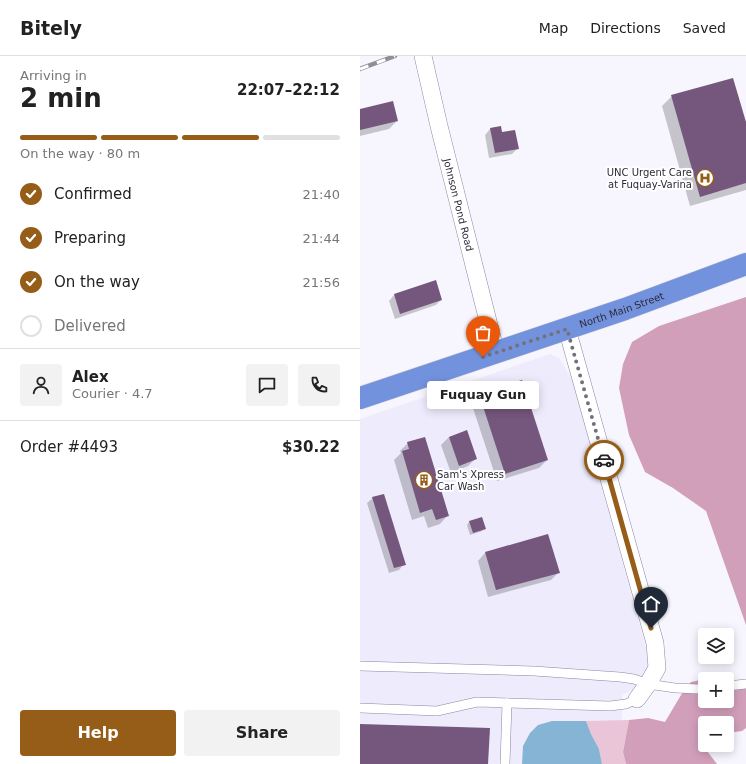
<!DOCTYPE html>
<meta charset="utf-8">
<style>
body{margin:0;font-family:"DejaVu Sans",sans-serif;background:#f2f2f2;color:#222;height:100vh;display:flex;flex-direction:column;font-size:15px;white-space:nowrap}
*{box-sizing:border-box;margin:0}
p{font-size:13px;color:#767676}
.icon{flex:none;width:22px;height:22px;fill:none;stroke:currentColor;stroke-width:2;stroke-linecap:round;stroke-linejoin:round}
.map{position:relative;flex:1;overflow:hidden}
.panel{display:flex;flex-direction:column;background:#fff;width:360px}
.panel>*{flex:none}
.buttons{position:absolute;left:338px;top:572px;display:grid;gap:8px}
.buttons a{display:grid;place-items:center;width:36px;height:36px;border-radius:4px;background:#fff;box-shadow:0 2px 10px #0003;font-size:20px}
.pin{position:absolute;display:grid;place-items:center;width:34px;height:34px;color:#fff;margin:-41px -17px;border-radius:50% 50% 50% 0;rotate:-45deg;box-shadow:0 0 4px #0007}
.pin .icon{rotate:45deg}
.courier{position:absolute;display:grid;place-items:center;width:40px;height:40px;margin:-20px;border:3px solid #955d18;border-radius:50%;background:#fff;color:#222;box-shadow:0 1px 5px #0007}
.bubble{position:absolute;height:28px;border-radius:4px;background:#fff;box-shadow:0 2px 10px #0003;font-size:13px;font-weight:600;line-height:28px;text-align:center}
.head em{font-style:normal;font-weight:600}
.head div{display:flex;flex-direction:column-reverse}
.head{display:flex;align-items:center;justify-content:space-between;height:68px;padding:0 20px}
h1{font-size:26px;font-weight:600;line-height:30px}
.bar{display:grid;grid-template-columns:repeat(4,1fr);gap:6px 4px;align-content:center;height:48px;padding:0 20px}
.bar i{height:5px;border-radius:3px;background:#e0e0e0}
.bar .on{background:#955d18}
.bar p{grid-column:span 4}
.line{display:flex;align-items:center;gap:10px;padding:0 20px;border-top:1px solid #e0e0e0}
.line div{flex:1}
.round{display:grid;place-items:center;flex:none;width:42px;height:42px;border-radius:4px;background:#f2f2f2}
ol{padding:0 20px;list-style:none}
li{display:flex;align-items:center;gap:12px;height:44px}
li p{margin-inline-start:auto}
li .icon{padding:4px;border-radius:50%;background:#955d18;color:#fff;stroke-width:4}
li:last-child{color:#767676}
li i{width:22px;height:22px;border:2px solid #e0e0e0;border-radius:50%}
.primary-button{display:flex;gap:8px;margin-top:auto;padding:8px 20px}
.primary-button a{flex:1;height:46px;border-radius:4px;background:#955d18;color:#fff;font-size:16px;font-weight:600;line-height:46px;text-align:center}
.primary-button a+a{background:#f2f2f2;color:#222}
header{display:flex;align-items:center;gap:24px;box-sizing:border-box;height:56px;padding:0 20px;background:#fff;border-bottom:1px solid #e0e0e0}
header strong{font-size:19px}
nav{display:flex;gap:22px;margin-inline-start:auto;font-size:14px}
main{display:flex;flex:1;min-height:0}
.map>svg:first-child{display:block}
</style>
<header>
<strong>Bitely</strong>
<nav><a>Map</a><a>Directions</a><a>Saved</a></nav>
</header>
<main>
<section class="panel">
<div class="head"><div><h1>2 min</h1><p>Arriving in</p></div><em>22:07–22:12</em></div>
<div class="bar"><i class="on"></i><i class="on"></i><i class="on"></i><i></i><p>On the way · 80 m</p></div>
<ol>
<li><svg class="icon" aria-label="check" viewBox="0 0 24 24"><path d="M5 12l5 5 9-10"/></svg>Confirmed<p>21:40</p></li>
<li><svg class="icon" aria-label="check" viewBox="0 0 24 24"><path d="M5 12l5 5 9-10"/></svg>Preparing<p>21:44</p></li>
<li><svg class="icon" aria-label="check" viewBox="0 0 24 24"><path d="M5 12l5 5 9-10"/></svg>On the way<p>21:56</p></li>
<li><i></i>Delivered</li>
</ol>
<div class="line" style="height:72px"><a class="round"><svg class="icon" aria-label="person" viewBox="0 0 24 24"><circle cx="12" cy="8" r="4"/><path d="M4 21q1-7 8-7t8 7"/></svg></a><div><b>Alex</b><p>Courier · 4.7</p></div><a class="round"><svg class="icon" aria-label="chat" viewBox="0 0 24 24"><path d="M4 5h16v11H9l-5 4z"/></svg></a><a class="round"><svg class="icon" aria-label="phone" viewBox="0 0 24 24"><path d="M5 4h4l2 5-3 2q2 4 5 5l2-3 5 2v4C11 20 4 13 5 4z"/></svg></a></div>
<div class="line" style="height:52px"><div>Order #4493</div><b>$30.22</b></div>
<div class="primary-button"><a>Help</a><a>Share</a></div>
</section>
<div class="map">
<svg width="386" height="708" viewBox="0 0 386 708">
<rect width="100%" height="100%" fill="#f7f6fe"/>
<polygon fill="#eeebfc" points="190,298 199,302 212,323 288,599 288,616 275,633 262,639 262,661 261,708 0,708 0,363"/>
<polygon fill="#eac5d8" points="269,664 263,696 266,708 242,708 239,693 231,678 226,665"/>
<g fill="#d29fba">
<polygon points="386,241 386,569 346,455 313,432 285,416 269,379 259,332 263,308 272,286 299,270"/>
<polygon points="345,623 345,645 367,645 367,623 386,627 386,672 382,675 367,677 367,667 345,667 345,689 346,689 344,691 357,708 266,708 263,696 269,664 288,662 305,666 321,639 331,626"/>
</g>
<polygon fill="#85b4d5" points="192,665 226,665 231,678 239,693 242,708 162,708 163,690 170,677 178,669"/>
<g fill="#0003">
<polygon points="312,40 386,70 386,134 330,150 302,50"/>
<polygon points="0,54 37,65 29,73 0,80"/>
<polygon points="140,71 142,77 158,92 152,98 129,102 125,79 130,73"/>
<polygon points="34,239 81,244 76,249 35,263 29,245"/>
<polygon points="119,338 187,404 179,412 137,425 111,346"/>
<polygon points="107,375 116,402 108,410 91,417 81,389 89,381"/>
<polygon points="48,387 87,460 80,468 68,472 64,460 52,464 34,404 41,397 40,395"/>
<polygon points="13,442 44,508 39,514 29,517 7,447"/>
<polygon points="121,462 125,472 122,475 110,479 107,469 109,466"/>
<polygon points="125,497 199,516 191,524 128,541 118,505"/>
</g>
<g fill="#75567c">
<polygon points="373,22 386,66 386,127 340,141 311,39"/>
<polygon points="33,45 38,65 0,74 0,53"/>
<polygon points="141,70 142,76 155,74 159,93 135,97 130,72"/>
<polygon points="76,224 82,244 40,258 34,238"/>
<polygon points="162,324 188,404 145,418 119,338"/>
<polygon points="107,374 117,403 99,410 89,381"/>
<polygon points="65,381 89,460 76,464 72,453 60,457 42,395 49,393 47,386"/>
<polygon points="24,438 46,509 34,512 12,441"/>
<polygon points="122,461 126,473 113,477 109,465"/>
<polygon points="188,478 200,517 136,534 125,496"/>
<polygon points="0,668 130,672 128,708 0,708"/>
</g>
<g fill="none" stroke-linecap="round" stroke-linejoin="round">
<defs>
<g id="lane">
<polyline points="0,610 174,615 260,621 274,623 288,628 315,632 339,633 345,633"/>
<polyline points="367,630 386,628"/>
<polyline points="0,652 77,655 117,646 250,650 266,648 277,643"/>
<polyline points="145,708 147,647"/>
</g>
<g id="street">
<path id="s1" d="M63,0L79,70L136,297"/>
<polyline points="207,273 295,587 297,612 288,628 277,643"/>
</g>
<g id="highway">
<path id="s2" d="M0,342L265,253L386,208"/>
</g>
</defs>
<use href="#lane" stroke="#8b85a5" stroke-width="10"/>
<use href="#street" stroke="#8b85a5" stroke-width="18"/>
<use href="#highway" stroke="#d5d4d7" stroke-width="23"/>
<use href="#lane" stroke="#fff" stroke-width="9"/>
<use href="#street" stroke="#fff" stroke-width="17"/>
<use href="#highway" stroke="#7392de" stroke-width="22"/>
<defs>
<polyline id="rail" points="0,13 35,0"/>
</defs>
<use href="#rail" stroke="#8f8e98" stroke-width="4.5"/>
<use href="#rail" stroke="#fff" stroke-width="3" stroke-dasharray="9" stroke-linecap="butt"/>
</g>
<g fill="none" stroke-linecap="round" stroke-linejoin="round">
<polyline stroke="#73717d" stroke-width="4" stroke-dasharray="0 7.2" points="123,301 207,273 244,404"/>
<polyline stroke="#955d18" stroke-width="5" points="244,404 291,572"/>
</g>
<defs>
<symbol id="hospital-ring" viewBox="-11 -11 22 22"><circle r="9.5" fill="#fff" stroke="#955d18" stroke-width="1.5"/><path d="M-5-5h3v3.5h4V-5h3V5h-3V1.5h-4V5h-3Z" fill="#955d18"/></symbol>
<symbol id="building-ring" viewBox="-11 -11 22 22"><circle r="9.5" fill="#fff" stroke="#955d18" stroke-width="1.5"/><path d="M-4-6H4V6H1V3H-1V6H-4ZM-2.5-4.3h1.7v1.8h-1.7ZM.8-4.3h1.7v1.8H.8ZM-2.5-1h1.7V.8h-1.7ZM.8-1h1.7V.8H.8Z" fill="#955d18"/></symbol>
</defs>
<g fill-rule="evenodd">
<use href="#hospital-ring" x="335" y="112" width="20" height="20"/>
<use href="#building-ring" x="54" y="414" width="20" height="20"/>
</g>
<g text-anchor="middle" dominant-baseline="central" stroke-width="4" stroke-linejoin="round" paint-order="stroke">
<g font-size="10" fill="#2c2a37" stroke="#fff" text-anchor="end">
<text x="332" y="116">UNC Urgent Care<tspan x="332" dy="12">at Fuquay-Varina</tspan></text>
<text x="77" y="418" text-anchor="start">Sam's Xpress<tspan x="77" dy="12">Car Wash</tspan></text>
</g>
<g font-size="10" fill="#2c2a37" stroke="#fff">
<text stroke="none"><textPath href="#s1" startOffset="153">Johnson Pond Road</textPath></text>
<text stroke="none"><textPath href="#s2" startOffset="276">North Main Street</textPath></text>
</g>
</g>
</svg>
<div class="buttons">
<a><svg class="icon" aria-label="layers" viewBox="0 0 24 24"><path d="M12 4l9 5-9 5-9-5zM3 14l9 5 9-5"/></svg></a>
<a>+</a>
<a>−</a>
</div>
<div class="pin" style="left:123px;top:301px;background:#ea580c"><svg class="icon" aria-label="bag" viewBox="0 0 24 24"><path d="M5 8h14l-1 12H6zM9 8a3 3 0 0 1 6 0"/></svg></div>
<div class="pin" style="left:291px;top:572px;background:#1f2937"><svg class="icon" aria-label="home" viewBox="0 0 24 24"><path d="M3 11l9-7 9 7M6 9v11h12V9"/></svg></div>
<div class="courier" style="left:244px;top:404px"><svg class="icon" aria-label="car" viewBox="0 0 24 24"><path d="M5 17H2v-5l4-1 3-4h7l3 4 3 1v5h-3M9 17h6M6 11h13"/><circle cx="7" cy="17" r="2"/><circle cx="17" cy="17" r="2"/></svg></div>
<div class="bubble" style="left:67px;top:325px;width:112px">Fuquay Gun</div>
</div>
</main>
